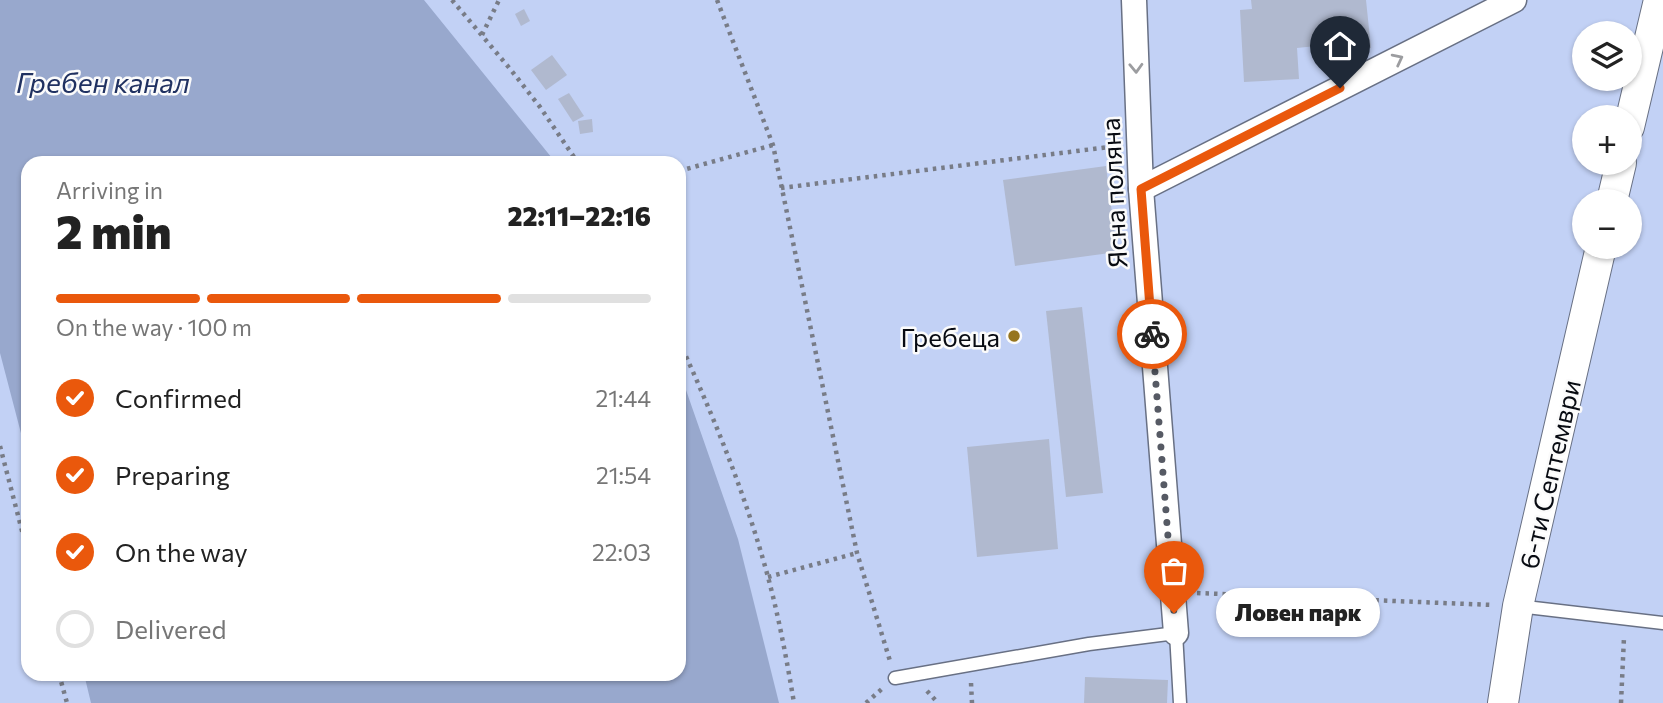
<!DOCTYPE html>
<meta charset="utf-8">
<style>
body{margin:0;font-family:Commissioner,sans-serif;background:#f6f6f6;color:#222;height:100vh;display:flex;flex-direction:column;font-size:26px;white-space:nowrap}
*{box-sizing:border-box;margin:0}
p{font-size:23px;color:#767676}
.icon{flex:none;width:38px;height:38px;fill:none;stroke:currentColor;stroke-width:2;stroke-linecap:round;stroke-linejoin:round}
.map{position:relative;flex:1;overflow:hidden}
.drawer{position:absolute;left:21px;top:156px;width:665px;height:525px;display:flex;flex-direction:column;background:#fff;border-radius:21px;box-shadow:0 2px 5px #0004}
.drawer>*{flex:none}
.tools{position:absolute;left:1572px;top:21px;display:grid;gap:14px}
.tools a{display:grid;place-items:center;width:70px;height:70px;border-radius:50%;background:#fff;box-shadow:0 2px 5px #0004;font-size:35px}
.pin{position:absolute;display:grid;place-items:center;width:60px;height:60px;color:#fff;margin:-72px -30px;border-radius:50% 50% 50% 0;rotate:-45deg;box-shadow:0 0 7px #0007}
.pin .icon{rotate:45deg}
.courier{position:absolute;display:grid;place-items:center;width:70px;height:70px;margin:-35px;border:5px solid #ea580c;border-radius:50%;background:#fff;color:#222;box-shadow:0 2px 9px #0007}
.bubble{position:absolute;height:49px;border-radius:24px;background:#fff;box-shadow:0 2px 5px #0004;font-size:23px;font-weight:800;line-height:49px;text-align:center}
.overview em{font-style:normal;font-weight:800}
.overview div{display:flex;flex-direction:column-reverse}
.overview{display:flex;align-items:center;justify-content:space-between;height:119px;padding:0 35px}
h1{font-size:46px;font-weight:800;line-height:52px}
.bar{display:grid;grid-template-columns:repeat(4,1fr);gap:10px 7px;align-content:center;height:84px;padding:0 35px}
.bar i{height:9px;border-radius:5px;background:#e0e0e0}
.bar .on{background:#ea580c}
.bar p{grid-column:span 4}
ol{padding:0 35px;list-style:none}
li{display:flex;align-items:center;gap:21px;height:77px}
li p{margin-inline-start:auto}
li .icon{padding:7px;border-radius:50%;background:#ea580c;color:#fff;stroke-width:4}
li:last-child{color:#767676}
li i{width:38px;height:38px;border:4px solid #e0e0e0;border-radius:50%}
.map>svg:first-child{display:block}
</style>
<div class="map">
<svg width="1663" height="703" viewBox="0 0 1663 703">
<rect width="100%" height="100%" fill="#e8eefc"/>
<path fill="#c2d1f5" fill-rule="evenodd" d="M0,0H1663V703H0ZM1584,33H1629V79H1584ZM1584,117H1629V163H1584ZM28,163H679V674H28ZM1584,201H1629V247H1584Z"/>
<g fill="#98a8cd">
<polygon points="0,0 424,0 556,163 28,163 28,460 0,353"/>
<polygon points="679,370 738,539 779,703 91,703 84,674 679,674"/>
</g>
<g fill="#b0b9cf">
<polygon points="1251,0 1366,0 1371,48 1316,53 1316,46 1297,48 1299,79 1244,82 1240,10 1252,9"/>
<polygon points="524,9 530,21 521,26 515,14"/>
<polygon points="552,55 567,75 546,90 531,70"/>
<polygon points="569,93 584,116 573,122 558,99"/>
<polygon points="592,119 593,132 580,134 578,121"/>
<polygon points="1106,166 1117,252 1015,266 1003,180"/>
<polygon points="1082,307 1103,493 1066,497 1046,311"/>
<polygon points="1049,439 1058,549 977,557 967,447"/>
<polygon points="1085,677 1168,680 1167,703 1084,703"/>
</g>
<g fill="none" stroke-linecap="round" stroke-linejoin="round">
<defs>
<g id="service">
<polyline points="1518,606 1663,623"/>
<polyline points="895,678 1089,644 1176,633 1180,703"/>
</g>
<g id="minor">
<polyline points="1134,0 1141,189 1176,633"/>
<polyline points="1141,189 1514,0"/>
</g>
<g id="tertiary">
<polyline points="1629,127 1659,0"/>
<polyline points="1612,201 1621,163"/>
<polyline points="1503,703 1518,606 1601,247"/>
</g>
</defs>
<use href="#service" stroke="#687084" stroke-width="15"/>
<use href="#minor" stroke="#687084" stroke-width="27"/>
<use href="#tertiary" stroke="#687084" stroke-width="32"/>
<g stroke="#787c87" stroke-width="4.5" stroke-dasharray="3.5 5" stroke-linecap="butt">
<polyline points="452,0 511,70 540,107 578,163"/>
<polyline points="717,0 773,145 857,553 890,661"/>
<polyline points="482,35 499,0"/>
<polyline points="679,171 773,145"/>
<polyline points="781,188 1117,146"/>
<path d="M679,341C714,417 746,496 768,577C779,618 787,661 794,703"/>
<polyline points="0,446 28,554"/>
<polyline points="768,577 857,553"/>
<polyline points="1197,593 1493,605"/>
<polyline points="59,674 67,703"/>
<polyline points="971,683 972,703"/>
<polyline points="927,691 938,703"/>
<polyline points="866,703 883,688"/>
<polyline points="1621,703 1624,637"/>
</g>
<use href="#service" stroke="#fff" stroke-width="12"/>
<use href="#minor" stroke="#fff" stroke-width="24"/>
<use href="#tertiary" stroke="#fff" stroke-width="30"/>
</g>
<defs><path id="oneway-chevron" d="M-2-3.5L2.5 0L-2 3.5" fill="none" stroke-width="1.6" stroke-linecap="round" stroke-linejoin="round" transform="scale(1.75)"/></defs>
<g stroke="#9c9da0">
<use href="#oneway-chevron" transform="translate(1398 59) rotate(-27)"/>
<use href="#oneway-chevron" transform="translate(1136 68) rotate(88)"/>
</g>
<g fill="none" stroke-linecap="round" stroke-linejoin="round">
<polyline stroke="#565a64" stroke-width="7" stroke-dasharray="0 12.6" points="1152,334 1174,613"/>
<polyline stroke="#ea580c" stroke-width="9" points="1152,334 1141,189 1340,88"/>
</g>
<circle fill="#96751e" stroke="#fbfbfb" stroke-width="2.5" cx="1014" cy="336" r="7"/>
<g text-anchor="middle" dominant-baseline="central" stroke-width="5" stroke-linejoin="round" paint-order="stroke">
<g font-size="26" fill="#080b12" stroke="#fbfbfb">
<text transform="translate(1113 193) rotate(-93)">Ясна поляна</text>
<text transform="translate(1549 474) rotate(-77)">6-ти Септември</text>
</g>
<g font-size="26" fill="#080b12" stroke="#fbfbfb" text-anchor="end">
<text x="1000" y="336">Гребеца</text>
</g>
<g font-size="28" font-style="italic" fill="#203161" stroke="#fbfbfb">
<text x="103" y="82">Гребен канал</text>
</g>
</g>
</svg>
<div class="tools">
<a><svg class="icon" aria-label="layers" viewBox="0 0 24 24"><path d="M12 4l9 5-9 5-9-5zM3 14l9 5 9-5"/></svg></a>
<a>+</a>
<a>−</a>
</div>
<div class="pin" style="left:1174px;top:613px;background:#ea580c"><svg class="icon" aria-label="bag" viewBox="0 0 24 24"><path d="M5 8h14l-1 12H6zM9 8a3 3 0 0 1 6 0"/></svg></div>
<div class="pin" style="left:1340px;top:88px;background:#1f2937"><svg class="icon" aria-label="home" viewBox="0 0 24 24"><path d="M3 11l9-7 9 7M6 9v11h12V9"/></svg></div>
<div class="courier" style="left:1152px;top:334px"><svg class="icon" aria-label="bike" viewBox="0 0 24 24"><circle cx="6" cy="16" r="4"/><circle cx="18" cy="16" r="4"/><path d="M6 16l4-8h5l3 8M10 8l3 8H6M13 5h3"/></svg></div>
<div class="bubble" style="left:1216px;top:588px;width:164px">Ловен парк</div>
<section class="drawer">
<div class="overview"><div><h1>2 min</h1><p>Arriving in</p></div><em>22:11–22:16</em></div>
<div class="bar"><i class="on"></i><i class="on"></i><i class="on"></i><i></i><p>On the way · 100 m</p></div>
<ol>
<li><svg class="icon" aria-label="check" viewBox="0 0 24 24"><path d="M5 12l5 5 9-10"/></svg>Confirmed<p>21:44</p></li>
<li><svg class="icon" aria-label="check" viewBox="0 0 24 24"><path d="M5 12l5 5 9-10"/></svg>Preparing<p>21:54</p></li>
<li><svg class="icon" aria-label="check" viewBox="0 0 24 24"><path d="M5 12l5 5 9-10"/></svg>On the way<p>22:03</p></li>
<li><i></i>Delivered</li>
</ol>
</section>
</div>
